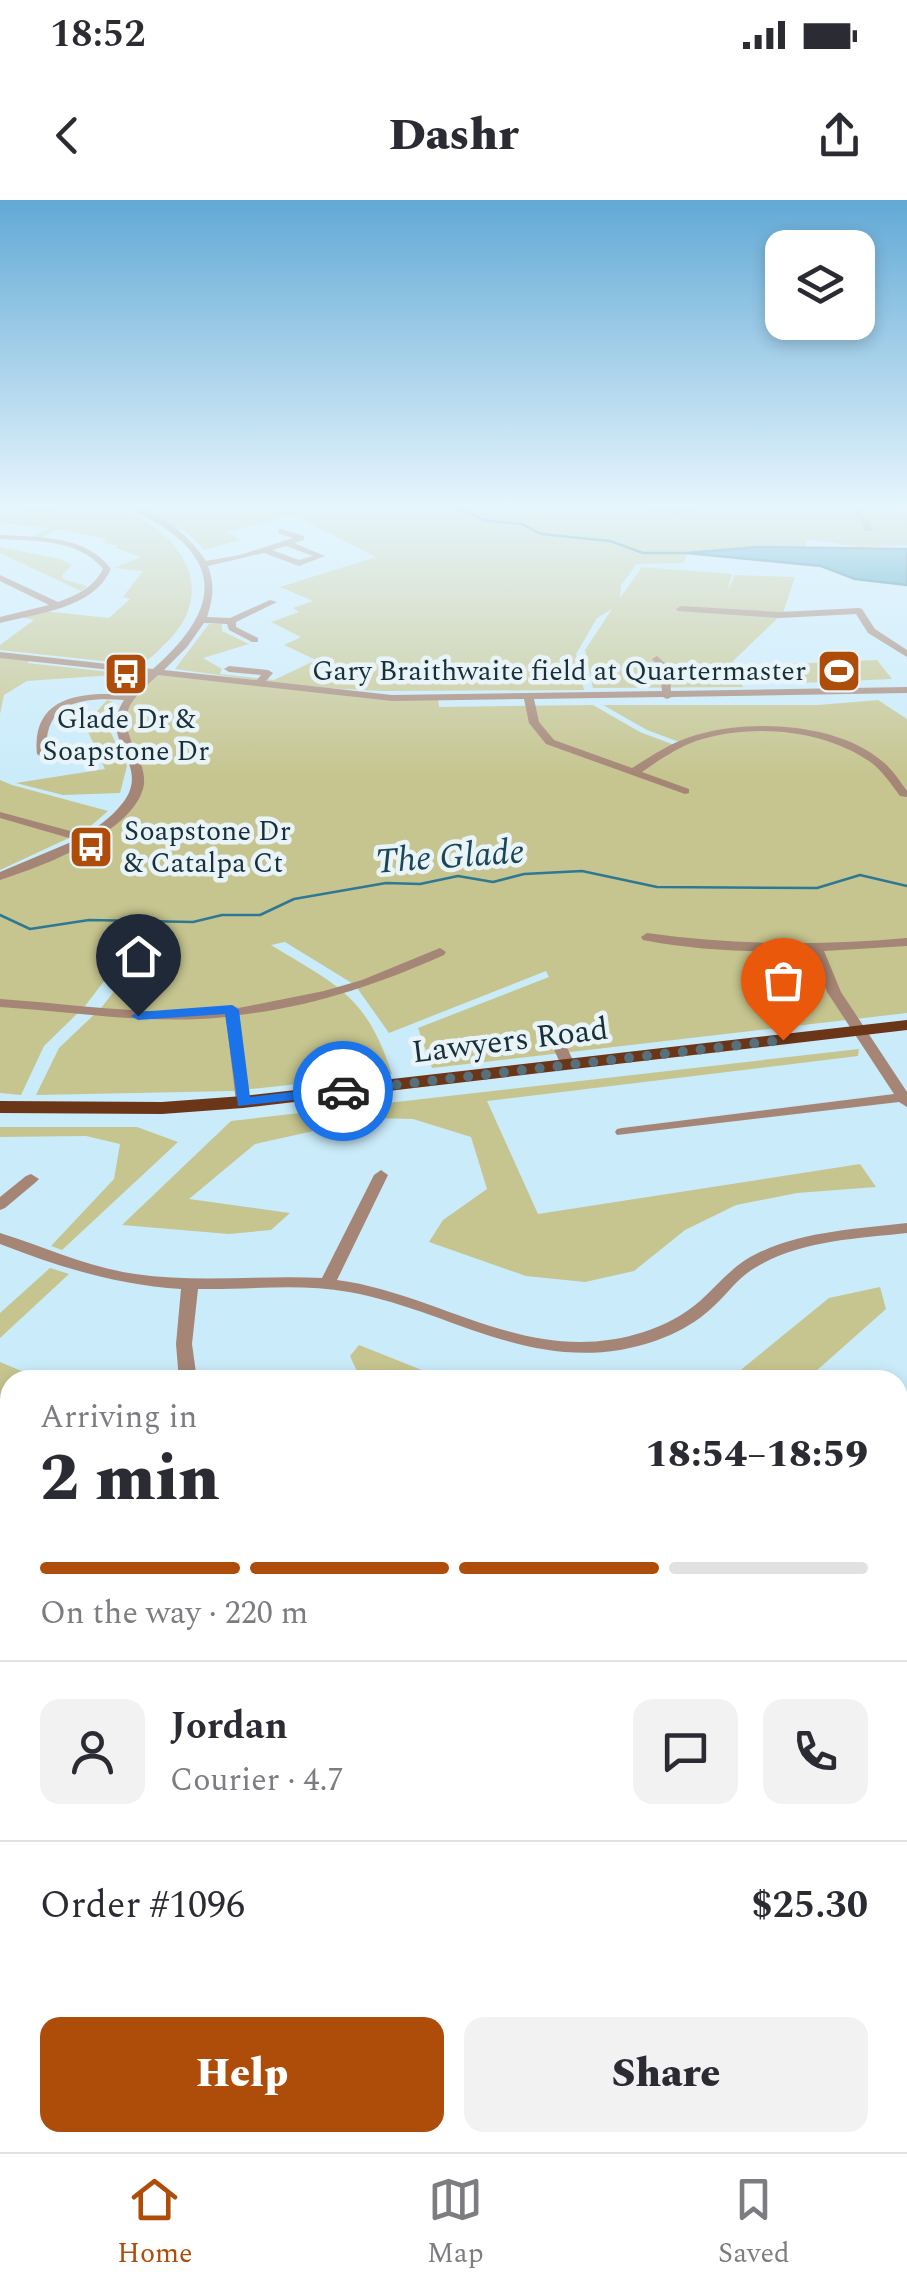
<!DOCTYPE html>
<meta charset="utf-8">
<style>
body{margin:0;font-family:Spectral,serif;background:#f2f2f3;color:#2b2b33;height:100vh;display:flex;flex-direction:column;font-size:38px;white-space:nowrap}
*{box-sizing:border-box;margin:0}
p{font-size:32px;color:#7c7c81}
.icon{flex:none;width:55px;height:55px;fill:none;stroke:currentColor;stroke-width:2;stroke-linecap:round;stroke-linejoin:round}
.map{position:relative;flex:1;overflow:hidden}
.side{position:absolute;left:0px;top:1170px;width:908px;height:782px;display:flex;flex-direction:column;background:#fff;border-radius:30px 30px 0 0;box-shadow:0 5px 15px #0003}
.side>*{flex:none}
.fabs{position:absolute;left:765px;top:30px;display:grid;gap:20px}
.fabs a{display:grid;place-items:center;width:110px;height:110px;border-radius:20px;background:#fff;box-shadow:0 5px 15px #0003;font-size:50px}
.pin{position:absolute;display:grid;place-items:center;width:85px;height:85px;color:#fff;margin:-102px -42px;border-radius:50% 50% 50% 0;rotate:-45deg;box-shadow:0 0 10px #0007}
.pin .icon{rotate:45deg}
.courier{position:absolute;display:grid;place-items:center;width:100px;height:100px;margin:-50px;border:8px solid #1a73e8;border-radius:50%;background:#fff;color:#222;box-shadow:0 2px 12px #0007}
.overview em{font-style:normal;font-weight:800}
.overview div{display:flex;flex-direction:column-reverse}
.overview{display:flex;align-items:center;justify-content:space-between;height:170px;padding:0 40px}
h1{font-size:65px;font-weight:800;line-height:75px}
.bar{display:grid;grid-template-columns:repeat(4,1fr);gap:15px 10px;align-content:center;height:120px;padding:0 40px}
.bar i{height:12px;border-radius:8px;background:#e1e1e2}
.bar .selected{background:#ae4d09}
.bar p{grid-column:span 4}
.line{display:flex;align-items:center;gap:25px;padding:0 40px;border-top:2px solid #e1e1e2}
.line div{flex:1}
.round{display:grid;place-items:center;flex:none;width:105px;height:105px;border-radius:20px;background:#f2f2f3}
.cta{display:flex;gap:20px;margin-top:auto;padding:20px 40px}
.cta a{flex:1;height:115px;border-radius:20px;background:#ae4d09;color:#fff;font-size:40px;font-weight:800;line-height:115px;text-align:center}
.cta a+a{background:#f2f2f3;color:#2b2b33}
.status{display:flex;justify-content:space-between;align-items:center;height:70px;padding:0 50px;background:#fff;direction:ltr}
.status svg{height:28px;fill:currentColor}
header{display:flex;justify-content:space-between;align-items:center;height:130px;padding:0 40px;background:#fff;font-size:45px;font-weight:800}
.menu{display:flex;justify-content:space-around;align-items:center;height:140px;border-top:2px solid #e1e1e2;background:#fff;font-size:28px;color:#7c7c81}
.menu a{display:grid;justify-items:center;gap:5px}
.menu .selected{color:#ae4d09}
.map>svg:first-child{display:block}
</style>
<div class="status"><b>18:52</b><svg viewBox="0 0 49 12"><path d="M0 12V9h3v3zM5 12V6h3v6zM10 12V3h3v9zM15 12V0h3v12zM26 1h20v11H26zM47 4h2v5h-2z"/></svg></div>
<header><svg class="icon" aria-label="back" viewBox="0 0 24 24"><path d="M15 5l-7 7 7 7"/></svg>Dashr<svg class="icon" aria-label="share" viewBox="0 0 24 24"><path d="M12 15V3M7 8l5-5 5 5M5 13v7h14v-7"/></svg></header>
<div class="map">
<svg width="907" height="1952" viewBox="0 0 907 1952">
<rect width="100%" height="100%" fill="#caebfa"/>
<g fill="#c6c58f">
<path d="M0,305C32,305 69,299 100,305C166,315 226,381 169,440C160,449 151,459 140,465L0,450V445L34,420L21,417L43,411L109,418L130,399L123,397L143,371L114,368L141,357L116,348L118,346L103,343L106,339L57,329L40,338L32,337L48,328L0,323Z"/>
<polygon points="137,305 907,305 907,345 859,347 807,339 805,348 692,352 687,353 684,363 637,364 621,385 620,398 642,367 732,374 727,392 735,375 795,377 783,413 733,461 743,487 593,488 585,450 612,409 597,418 576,454 584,490 383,491 306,487 175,469 209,424 222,424 222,431 249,444 203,458 222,469 220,474 274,480 316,460 284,445 301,437 271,422 299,412 293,408 313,401 280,387 376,357 292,315 226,332 241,340 204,350 189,334"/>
<polygon points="0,347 60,359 72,365 62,375 63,379 87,386 81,391 0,353"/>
<polygon points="0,455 33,458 27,463 129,474 139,478 119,492 128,474 27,481 4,495 0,514"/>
<polygon points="877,460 892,479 801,483 788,464"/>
<path d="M157,473L353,496L438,498L439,507L593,505L640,532L677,546L682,543L647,530L603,505H818L878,500L907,519V813L432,868L418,828L549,777L546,771L389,833L355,785L285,742L271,745C338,786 366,795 392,874L233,891L36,895L59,848L101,808L134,766L118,763L85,806L44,846L21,895L0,893V676L98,632L137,586L122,537L124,508Z"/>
<polygon points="107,500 116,503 108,527 127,566 120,593 63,595 16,583 105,569 85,525"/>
<polygon points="0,580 12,585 108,611 86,630 0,670"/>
<polygon points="859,849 858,856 487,901 538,1014 860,964 876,987 797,993 736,1005 685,1030 634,1071 585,1082 526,1076 429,1042 443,1020 487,989 471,937 413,919 372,918 255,944 189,999 290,1013 271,1030 229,1034 122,1025 231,921"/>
<polygon points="0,927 137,927 178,942 62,1050 51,1046 114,979 120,944 86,936 0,937"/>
<polygon points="50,1068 69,1074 0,1138 0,1113"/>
<polygon points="880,1087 886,1109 806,1180 713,1180 737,1173 829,1098"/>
<polygon points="359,1145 447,1180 361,1180 350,1156"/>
<polygon points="0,1162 38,1178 10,1180 10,1468 0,1466"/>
</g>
<polygon fill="#3998bc" stroke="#2f7894" stroke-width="2.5" points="757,347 907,349 907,385 855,379 821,366 686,353"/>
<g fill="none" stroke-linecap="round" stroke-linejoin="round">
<g stroke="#2f7894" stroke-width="2.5">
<polyline points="0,305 33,310 103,306"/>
<polyline points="402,305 458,308 484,320 522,324 541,334 610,341 643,353 686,353"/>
<polyline points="0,715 30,729 89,720 193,722 222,715 260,715 294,699 386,683 420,684 458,676 493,682 524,674 582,671 657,687 817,688 860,675 907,686"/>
</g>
<g fill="#a58575" fill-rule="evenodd">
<path d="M120,305C153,303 189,335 206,361L240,355L293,338L278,333V329H281L304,336V340L294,343L325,356L299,366L264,353L208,366C215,385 213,399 207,417L230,418L270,400L277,402L236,422V427L258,438V442H252L229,430L227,424L204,423L187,447L164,470L257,480L261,475L229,472L224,469L229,466L268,470L273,473L266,481L392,495L662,491L659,467L652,459L657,456L669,467L671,491L907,487V493L672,497L667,499L663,497L534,499L539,522L554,540L632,568C650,557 667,545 687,538C742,518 835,521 882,561C892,569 899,580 907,591V597L900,596C891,584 882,570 869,561C822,529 750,523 696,541C677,548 659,560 642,572L689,589V593L685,594L546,544L529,523L524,499L392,501L158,475C126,505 117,513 137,554C141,562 145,575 144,584C137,632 40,667 0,680V672L76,640L0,618V612L85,635C184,572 90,552 124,500C82,497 42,502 47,554L42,557L37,554C31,496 82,491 128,495L148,474L0,458V452L153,469C200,427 233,378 169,331C154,320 136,314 120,305ZM286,346L313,356L299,360L272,350Z"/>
<polygon points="607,305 676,309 724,305 676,313 611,307"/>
<polygon points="849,305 857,305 873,329 872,331 866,331"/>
<path d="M0,335C39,337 86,335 111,369C93,409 38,413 0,423V417L49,405L0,381V375L58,402C77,395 93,388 103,369C79,339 35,341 0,339Z"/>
<polygon points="681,406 780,412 859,408 862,409 875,429 907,450 907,457 868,433 856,414 780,418 678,411 676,409"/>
<path d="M647,733C734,745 820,746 907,738V746L824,751L841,792L907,892V907L899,902L617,935L615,932L617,929L622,928L894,894L827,792L812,752C756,752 698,751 643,740L641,737Z"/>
<path d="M440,748L446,752L444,755C379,784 311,807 239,815L250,902L243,906L236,902L226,817C148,825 77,812 0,807V799C76,804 149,817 225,809L232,805L238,808L249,806L324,791L362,780Z"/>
<polygon points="553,828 560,832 575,865 573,868 563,868 561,865 546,832"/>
<path d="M381,970L388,975L337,1080C421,1091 495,1142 580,1142C622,1142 668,1129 700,1101C720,1083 734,1064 758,1053C804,1031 857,1029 907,1023V1033C855,1039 799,1040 753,1069C738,1078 728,1093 715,1105C690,1130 654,1144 620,1150C519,1166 444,1109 349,1092C299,1083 248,1090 198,1089L192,1144L197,1180H179L176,1144L181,1089C117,1085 59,1067 0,1044V1033C45,1047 87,1067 135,1074C197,1083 260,1075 322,1078L374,975Z"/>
<polygon points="31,974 39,979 36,982 5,1008 0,1010 0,997 26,976"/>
<polygon points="0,1783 10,1784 10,1806 0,1805"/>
<polygon points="10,1936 10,1942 33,1942 32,1952 6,1952"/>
<polygon points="703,1942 737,1942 742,1952 708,1952"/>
</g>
<polygon fill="#6b3518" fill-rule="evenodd" points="907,820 907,830 243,908 162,914 0,913 0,901 162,902 243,896"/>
</g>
<linearGradient id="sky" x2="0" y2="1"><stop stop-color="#62a9d6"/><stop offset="0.53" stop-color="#e7f6fd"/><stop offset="1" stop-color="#e7f6fd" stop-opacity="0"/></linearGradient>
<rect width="907" height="578" fill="url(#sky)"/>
<polygon fill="#1a73e8" points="232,805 239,810 250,897 343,886 351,891 349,894 238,906 225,814 138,820 131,816 138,812"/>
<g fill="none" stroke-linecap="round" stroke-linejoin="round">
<polyline stroke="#56707c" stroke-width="10" stroke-dasharray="0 18" points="343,891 783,840"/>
</g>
<defs>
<symbol id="stadium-square" viewBox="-11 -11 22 22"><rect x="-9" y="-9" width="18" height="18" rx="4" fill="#ae4d09" stroke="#e9f4f9"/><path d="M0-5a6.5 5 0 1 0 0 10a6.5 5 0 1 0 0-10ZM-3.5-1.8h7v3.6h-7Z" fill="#fff"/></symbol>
<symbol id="bus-square" viewBox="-11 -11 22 22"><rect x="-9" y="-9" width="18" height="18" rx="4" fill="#ae4d09" stroke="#e9f4f9"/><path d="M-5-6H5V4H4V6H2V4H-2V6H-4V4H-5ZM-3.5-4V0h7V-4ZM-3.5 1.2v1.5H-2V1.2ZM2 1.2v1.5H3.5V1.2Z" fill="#fff"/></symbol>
</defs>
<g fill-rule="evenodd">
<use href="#stadium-square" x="814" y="446" width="50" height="50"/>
<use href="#bus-square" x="101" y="449" width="50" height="50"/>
<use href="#bus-square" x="66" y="622" width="50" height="50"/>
</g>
<g text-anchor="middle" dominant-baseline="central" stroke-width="9" stroke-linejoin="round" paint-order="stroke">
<g font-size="28" fill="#182e38" stroke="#e9f4f9" text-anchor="end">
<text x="806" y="471">Gary Braithwaite field at Quartermaster</text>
<text x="126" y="519" text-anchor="middle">Glade Dr &amp;<tspan x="126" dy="32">Soapstone Dr</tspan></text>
<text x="124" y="631" text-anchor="start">Soapstone Dr<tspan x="124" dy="32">&amp; Catalpa Ct</tspan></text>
</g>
<g font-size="32" fill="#182e38" stroke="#e9f4f9">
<text transform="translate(510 841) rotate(-7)">Lawyers Road</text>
</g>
<g font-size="35" font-style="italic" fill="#1c4555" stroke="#e9f4f9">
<text transform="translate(450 657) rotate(-4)">The Glade</text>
</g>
</g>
</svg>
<div class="fabs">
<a><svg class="icon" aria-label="layers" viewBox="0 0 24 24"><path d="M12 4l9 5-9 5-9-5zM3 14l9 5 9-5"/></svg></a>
</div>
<div class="pin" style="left:783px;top:840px;background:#ea580c"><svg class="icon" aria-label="bag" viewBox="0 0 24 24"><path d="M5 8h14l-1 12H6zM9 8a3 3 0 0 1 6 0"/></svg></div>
<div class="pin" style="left:138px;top:816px;background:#1f2937"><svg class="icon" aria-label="home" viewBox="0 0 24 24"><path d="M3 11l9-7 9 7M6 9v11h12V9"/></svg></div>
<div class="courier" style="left:343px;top:891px"><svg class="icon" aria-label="car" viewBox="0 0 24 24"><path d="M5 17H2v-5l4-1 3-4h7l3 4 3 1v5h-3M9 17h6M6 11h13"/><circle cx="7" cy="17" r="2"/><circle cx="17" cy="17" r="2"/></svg></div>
<section class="side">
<div class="overview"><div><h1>2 min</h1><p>Arriving in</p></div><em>18:54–18:59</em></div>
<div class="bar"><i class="selected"></i><i class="selected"></i><i class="selected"></i><i></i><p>On the way · 220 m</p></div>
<div class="line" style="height:180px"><a class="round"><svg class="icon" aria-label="person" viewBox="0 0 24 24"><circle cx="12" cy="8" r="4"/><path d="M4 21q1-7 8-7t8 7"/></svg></a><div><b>Jordan</b><p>Courier · 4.7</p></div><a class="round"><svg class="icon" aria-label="chat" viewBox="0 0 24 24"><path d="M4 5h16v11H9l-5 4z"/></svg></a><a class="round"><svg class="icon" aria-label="phone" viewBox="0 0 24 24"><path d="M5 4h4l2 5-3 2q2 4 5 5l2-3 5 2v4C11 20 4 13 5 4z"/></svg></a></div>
<div class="line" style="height:130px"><div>Order #1096</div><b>$25.30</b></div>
<div class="cta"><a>Help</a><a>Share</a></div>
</section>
</div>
<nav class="menu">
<a class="selected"><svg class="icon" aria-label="home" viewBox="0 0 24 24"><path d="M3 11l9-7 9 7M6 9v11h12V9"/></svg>Home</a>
<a><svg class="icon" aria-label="map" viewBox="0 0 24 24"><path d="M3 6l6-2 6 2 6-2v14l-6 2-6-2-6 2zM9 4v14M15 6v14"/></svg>Map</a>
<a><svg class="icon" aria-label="saved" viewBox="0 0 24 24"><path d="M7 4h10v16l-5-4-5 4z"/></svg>Saved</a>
</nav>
